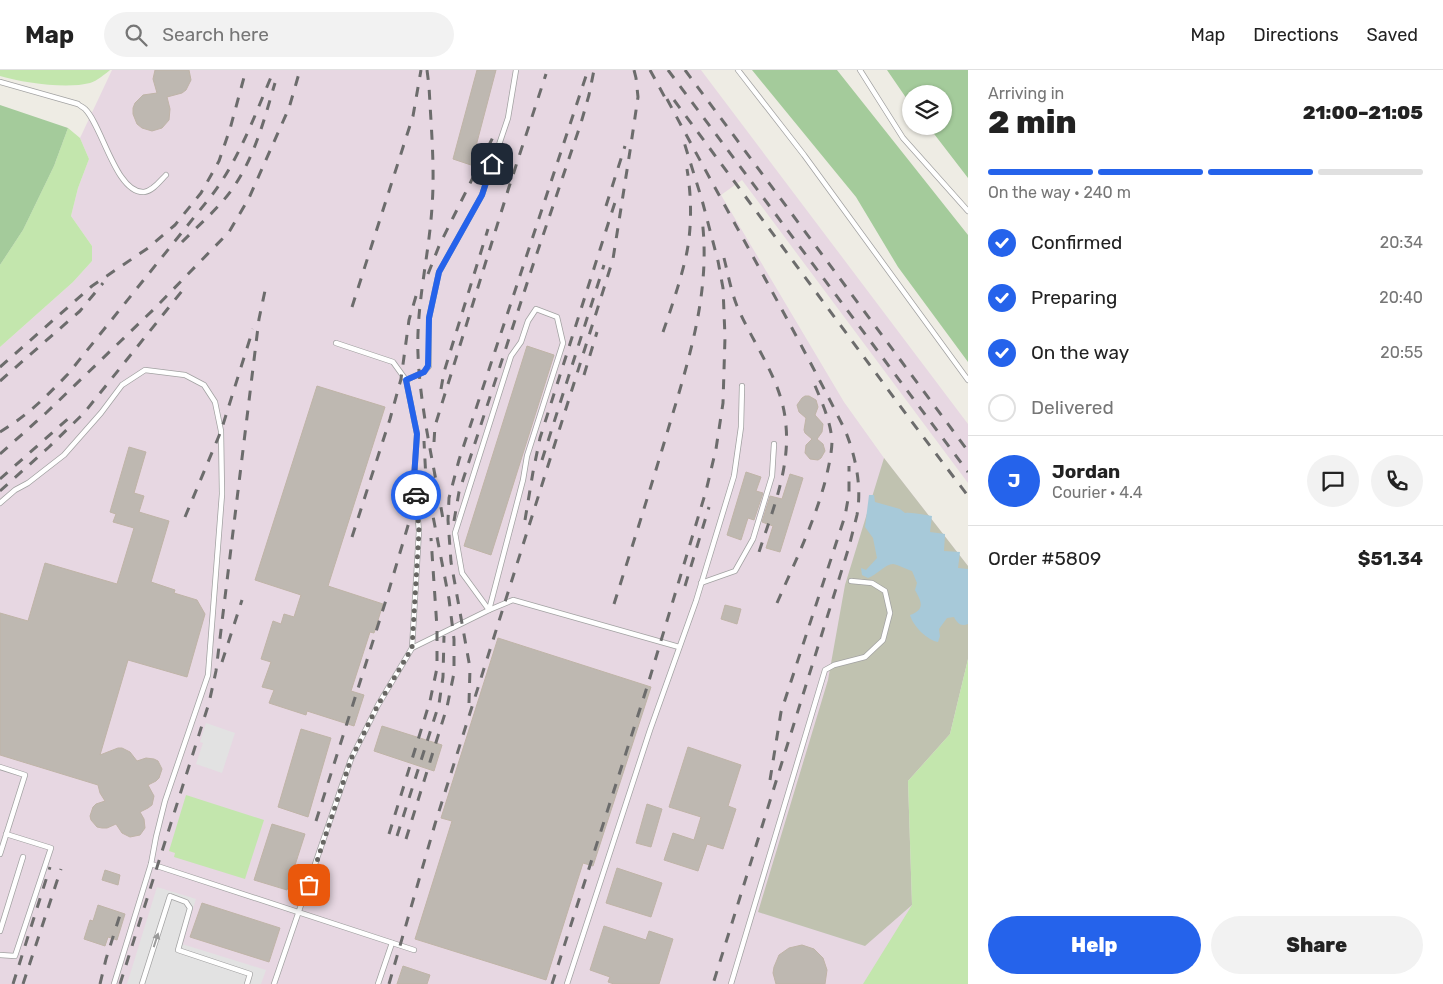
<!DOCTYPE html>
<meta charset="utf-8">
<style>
body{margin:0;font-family:Rubik,sans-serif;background:#f2f2f2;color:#222;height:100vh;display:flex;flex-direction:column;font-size:19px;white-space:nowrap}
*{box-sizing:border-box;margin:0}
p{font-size:16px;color:#767676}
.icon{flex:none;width:28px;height:28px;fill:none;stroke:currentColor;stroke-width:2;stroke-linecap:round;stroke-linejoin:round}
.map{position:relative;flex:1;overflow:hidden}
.sheet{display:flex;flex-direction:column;background:#fff;width:475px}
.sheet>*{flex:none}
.tools{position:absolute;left:902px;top:15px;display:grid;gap:10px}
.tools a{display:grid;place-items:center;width:50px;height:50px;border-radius:50%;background:#fff;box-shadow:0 1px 4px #0004;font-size:25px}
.pin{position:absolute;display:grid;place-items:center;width:42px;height:42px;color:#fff;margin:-21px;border-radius:10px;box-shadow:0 2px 8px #0006}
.courier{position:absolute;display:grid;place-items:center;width:50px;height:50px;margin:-25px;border:4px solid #2563eb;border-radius:50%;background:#fff;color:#222;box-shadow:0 1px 6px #0007}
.headline em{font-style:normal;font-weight:800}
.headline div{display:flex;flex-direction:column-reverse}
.headline{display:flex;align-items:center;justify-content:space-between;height:85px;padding:0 20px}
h1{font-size:32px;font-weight:800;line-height:38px}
.bar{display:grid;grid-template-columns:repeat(4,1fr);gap:8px 5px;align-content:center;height:60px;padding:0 20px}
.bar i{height:6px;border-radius:4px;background:#e0e0e0}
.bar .on{background:#2563eb}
.bar p{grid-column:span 4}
.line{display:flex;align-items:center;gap:12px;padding:0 20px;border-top:1px solid #e0e0e0}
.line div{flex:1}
.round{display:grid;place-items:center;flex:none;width:52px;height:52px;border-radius:26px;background:#f2f2f2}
ol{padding:0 20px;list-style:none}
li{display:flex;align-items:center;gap:15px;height:55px}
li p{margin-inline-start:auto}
li .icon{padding:5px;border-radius:50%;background:#2563eb;color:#fff;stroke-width:4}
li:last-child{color:#767676}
li i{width:28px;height:28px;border:2px solid #e0e0e0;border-radius:50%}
.button{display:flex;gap:10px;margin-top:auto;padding:10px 20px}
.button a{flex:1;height:58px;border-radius:30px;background:#2563eb;color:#fff;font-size:20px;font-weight:800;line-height:58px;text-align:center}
.button a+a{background:#f2f2f2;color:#222}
header{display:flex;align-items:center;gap:30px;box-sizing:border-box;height:70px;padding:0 25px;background:#fff;border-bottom:1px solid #e0e0e0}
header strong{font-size:24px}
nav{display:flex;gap:28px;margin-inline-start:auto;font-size:18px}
.search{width:350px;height:45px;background:#f2f2f2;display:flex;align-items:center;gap:12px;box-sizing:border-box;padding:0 18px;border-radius:28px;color:#767676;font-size:19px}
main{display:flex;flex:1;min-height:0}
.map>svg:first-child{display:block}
</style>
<header>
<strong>Map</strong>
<div class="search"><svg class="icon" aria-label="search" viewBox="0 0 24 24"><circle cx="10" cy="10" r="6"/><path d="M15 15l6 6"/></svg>Search here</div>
<nav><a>Map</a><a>Directions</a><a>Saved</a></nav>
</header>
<main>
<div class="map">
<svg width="968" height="914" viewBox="0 0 968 914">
<rect width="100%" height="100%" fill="#eeece4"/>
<polygon fill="#e7d7e2" points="112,0 701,0 968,354 968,413 742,110 721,125 844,332 884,388 968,496 968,740 908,914 0,914 0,277 73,212 92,191 92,176 71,146 78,118 89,89 80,68"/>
<polygon fill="#c0c2b0" points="884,388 968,496 968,589 950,664 908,711 912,835 865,876 758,842 828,610 845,515"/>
<g fill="#c3e6ad">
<path d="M0,0H110C105,4 97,11 90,13C67,19 23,13 0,6Z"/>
<polygon points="68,58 80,68 89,89 78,118 71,146 92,176 92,191 73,212 0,277 0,195 23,160 54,96"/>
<polygon points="968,589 968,914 863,914 912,835 908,711 950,664"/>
<polygon points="186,725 264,750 245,809 174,787 175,783 169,781"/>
</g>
<g fill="#a4cb9b">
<polygon points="752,0 837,0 968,165 968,292 898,197 856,127"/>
<polygon points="887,0 968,0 968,108 928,56 944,56 944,24 911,24 911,35"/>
<polygon points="0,35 68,58 54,96 23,160 0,195"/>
</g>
<g fill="#e2e2e2">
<polygon points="206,653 235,663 222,703 196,694 203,673 200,672"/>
<polygon points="157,817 196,829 182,874 266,900 261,914 127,914"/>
</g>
<path fill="#a7c9d9" d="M869,425H874L875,432L900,439L905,443C913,442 923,445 932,446L930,462L945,464L944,481L960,482L958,498L968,499V554C961,557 957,553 954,547L947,548L939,559L940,566L938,572C927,570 913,556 910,545C926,539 921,531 915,520L917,513L912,501C906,499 899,495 893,494C885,494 877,505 868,508L862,505L861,498L866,500L877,488L873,468L865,457Z"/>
<g fill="#beb8b1" stroke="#bfb4a7">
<polygon points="155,0 189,0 191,10 186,20 182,23 167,27 170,39 169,50 162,58 152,61 142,58 137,54 133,44 133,38 135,33 143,25 157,23 153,9"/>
<polygon points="477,0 496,0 471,95 453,89"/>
<polygon points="527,276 554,285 491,485 464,476"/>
<polygon points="317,316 385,337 328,516 383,534 374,563 370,562 351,621 364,625 354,656 307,641 306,645 269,633 274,620 262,617 271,592 261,589 273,551 281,554 284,544 294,547 301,525 255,510"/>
<polygon points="805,326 809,326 816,330 818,337 815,345 823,354 822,362 817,369 823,374 825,381 821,388 818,390 810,389 805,383 806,375 812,369 805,363 804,360 806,348 799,342 797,335 802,328"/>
<polygon points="129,377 146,382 134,423 144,426 139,442 169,451 151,512 175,520 174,523 197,530 205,544 187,607 128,590 100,685 118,678 122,678 130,682 137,691 146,688 154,689 158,691 162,699 159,708 156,711 148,715 154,726 152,735 148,738 140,742 144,749 145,758 140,765 130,767 122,763 116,754 107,758 102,758 97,757 91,750 90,746 93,737 96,734 105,731 100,723 98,715 0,685 0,543 28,551 45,493 117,514 134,458 113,452 116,444 110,442"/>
<polygon points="746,402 761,407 756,421 763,423 754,450 748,448 741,470 727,465"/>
<polygon points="790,404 803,408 780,482 766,478 773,456 762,452 770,426 782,429"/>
<polygon points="725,535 741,539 737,554 721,549"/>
<polygon points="498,568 651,617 593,796 583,793 546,910 415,869 452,751 441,748"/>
<polygon points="382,656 442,675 434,701 374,681"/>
<polygon points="301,659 331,668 308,747 278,737"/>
<polygon points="688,677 741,695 728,736 736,739 723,779 707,774 698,801 664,790 673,763 694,770 701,747 669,737"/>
<polygon points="647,734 662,739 651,777 636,773"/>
<polygon points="272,754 305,764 287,820 254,810"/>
<polygon points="617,798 662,813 651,847 606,833"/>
<polygon points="105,800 120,805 118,815 102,810"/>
<polygon points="202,833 280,858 269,892 190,867"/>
<polygon points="98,835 125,844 117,870 108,867 105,876 84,869 90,850 93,851"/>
<polygon points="604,856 646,870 649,861 673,869 659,914 614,914 608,912 610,907 590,900"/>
<polygon points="802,875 814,879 823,888 827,900 825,914 776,914 773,903 774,897 779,885 789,878"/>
<polygon points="403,896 430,905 427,914 397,914"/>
</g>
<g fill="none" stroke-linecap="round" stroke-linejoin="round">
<defs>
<g id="service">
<polyline points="738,0 804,85 968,310"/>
<polyline points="860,0 903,68 968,141"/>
<path d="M0,12L78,34C80,36 83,37 85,39C102,55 116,124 144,122C153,121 160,111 166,105"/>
<polygon points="536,239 557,247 563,273 527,386 523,410 489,540 462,503 455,463 511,286 521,272 528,251"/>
<polyline points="336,273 393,292 406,310 417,364 414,408 419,461 412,578"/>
<polyline points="406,310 424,302 429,296 429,248 439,202 482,125 508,48 516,0"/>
<polyline points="0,433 15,420 28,413 64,385 101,343 122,315 145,300 185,305 204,315 215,332 221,361 222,424 208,605 165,731 156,767 151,794"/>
<polyline points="701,513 735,501 753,469 772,406 774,374"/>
<polyline points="0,697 25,705 0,784"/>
<polyline points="0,861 23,787"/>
<polyline points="0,885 15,886 51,778 6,764"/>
<polyline points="114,914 151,794 414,880"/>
<polyline points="142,914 170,826 186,832 190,838 178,880 250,904 247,914"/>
<polyline points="274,914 351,689 378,635 412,578 489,540 513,530 679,577"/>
<polyline points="378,914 392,873"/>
<polyline points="567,914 650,660 696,531 734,406 741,357 742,316"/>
<polyline points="731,914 825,600 834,595 865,587 883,570 890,543 885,521 872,513 851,511"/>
</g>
</defs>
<use href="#service" stroke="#a2a2a2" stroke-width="6"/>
<use href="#service" stroke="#fff" stroke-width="4.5"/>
<g stroke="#6c6c6c" stroke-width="3" stroke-dasharray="10 10" stroke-linecap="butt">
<path d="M427,0L429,16C431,56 435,97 432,137C429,186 416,235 418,284C420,338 434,396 443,449"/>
<polyline points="650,0 669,35"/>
<polyline points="668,0 968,402"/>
<polyline points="685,0 968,381"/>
<path d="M667,29C726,140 789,248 845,360C856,387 862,417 857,445C854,457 851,469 848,480L713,914"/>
<polyline points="674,30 909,348 968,426"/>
<polyline points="606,136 625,76"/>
<path d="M182,172C199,155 219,138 233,118C255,86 264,50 275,13"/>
<path d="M724,188C728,204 731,221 737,236C754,276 783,311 786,356C790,399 772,442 759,482"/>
<polyline points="428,204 439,176 493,67"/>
<polyline points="352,237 413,46 421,0"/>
<path d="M663,262C671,239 679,215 685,191C692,162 692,129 687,99"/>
<polyline points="0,297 92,216 148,178 175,155 201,123 219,91 230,59 246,0"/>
<polyline points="584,305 597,262"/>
<polyline points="0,311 80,241 103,213"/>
<polyline points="441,319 444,302 488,159"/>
<path d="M0,362C28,345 46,327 68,304L212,125C240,88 256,42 274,0"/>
<polyline points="434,372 435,356 509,117 546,4"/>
<polyline points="0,384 47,342 155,238 229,162 249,128 289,38 300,0"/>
<polyline points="542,390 604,195"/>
<polyline points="0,409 70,347"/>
<polyline points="0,421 49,377 84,343 182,221"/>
<polyline points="185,447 221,361 253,259"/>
<polyline points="525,450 533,402 540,368 617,126"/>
<polyline points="454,451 459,422 533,195 581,53 589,25 594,0"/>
<polyline points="352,467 390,349 401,309 409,250 416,226"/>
<polyline points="685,516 709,437"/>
<path d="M777,533C795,492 815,451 826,408C829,395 832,382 832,370C830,349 821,330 813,311"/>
<path d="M614,534C633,474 652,414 670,353C690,286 711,219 702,149"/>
<polyline points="222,592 242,530"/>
<polyline points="469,633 470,598 451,492 448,450 449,428 459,390 588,0"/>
<polyline points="770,710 781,642 845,446 849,424 849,396"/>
<polyline points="316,751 386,530 420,415 421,405"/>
<polyline points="389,764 430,631 437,598 437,558 431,468"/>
<polyline points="397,766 439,634 443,607 444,566"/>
<polyline points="406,769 447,637 454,603 454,569 449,529 426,410 424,371"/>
<polyline points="13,914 50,797"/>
<polyline points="23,914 61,799"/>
<polyline points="100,914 106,889 120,845"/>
<polyline points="120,914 209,633 216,601 259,249 266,216"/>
<polyline points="389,914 435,754 604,218 613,189 630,81 638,27 636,8 634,0"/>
<polyline points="552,914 648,614 706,421 716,379 723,333 725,267 723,218 718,191 702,130 684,72"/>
</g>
</g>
<defs><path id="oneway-solid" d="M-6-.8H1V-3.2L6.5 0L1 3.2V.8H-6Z" transform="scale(1.25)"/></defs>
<use fill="#9a9a9a" href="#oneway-solid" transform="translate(156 870) rotate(-72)"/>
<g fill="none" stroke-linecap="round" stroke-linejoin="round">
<polyline stroke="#676663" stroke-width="5" stroke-dasharray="0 9" points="309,815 351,689 378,635 412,578 419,461 416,425"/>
<polyline stroke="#2563eb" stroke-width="6" points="416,425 414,408 417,364 406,310 424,302 428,296 429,248 439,202 482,125 492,94"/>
</g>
</svg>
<div class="tools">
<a><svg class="icon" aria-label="layers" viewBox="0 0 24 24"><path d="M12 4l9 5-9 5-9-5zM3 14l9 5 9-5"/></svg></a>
</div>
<div class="pin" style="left:309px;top:815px;background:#ea580c"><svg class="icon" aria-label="bag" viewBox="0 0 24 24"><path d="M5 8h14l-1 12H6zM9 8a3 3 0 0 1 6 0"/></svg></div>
<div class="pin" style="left:492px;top:94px;background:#1f2937"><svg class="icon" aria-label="home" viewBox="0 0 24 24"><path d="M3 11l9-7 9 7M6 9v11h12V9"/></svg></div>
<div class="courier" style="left:416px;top:425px"><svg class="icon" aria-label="car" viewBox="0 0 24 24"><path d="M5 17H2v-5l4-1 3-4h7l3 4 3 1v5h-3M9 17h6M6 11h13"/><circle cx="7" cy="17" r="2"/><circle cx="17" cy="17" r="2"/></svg></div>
</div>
<section class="sheet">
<div class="headline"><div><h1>2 min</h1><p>Arriving in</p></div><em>21:00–21:05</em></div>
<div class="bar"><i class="on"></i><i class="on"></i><i class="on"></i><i></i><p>On the way · 240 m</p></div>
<ol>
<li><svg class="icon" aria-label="check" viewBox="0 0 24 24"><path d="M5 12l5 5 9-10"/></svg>Confirmed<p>20:34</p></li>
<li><svg class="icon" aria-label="check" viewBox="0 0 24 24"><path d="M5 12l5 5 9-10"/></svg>Preparing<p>20:40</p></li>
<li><svg class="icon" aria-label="check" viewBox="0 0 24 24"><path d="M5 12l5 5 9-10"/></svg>On the way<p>20:55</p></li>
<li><i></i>Delivered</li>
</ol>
<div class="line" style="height:90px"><b class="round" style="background:#2563eb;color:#fff">J</b><div><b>Jordan</b><p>Courier · 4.4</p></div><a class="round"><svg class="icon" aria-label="chat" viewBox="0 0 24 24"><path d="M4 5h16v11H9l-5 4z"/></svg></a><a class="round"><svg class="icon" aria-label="phone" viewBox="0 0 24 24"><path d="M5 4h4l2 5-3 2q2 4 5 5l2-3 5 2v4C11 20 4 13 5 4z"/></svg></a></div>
<div class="line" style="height:65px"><div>Order #5809</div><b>$51.34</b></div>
<div class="button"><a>Help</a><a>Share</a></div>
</section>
</main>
